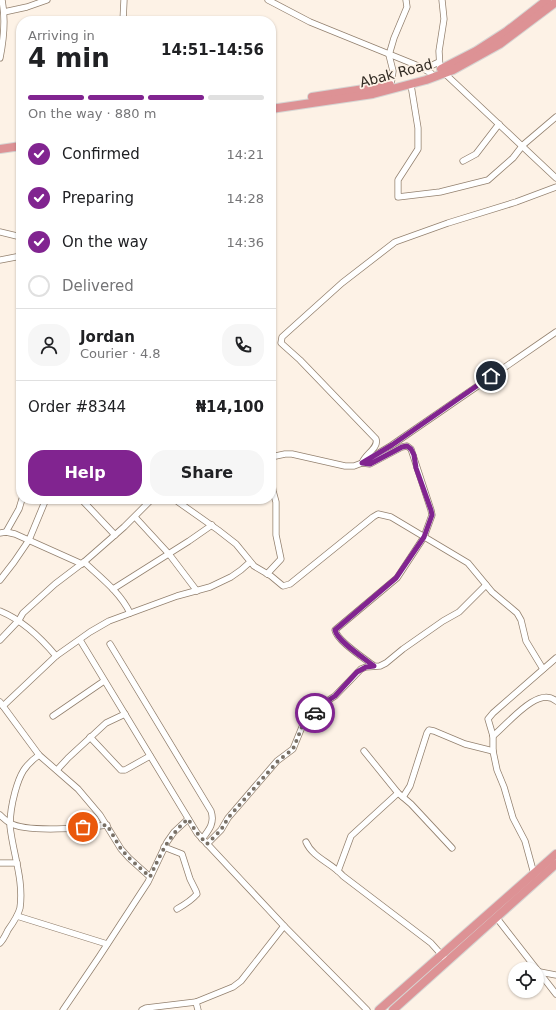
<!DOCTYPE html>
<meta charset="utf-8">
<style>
body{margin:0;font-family:"DejaVu Sans",sans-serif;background:#f6f6f6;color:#202124;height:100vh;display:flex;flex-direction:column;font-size:15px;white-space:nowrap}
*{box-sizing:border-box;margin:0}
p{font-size:13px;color:#757577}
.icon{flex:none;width:22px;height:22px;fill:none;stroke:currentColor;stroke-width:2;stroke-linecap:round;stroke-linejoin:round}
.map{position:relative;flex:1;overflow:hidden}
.sheet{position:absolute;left:16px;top:16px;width:260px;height:488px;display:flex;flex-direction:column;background:#fff;border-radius:16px;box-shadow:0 1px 3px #0004}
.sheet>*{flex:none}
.controls{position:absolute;left:508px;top:962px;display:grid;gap:8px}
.controls a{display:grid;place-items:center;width:36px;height:36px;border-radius:50%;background:#fff;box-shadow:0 1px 3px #0004;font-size:20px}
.pin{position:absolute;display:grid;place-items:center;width:34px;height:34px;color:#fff;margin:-17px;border:2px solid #fff;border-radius:50%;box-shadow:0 1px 4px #0007}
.courier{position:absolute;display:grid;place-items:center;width:40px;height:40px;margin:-20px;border:3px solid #812490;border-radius:50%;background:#fff;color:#222;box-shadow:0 1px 5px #0007}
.summary em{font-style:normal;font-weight:700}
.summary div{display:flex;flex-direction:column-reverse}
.summary{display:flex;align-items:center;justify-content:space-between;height:68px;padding:0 12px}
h1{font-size:26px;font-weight:700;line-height:30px}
.bar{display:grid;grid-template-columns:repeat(4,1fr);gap:6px 4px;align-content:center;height:48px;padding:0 12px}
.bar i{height:5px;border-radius:3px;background:#e0e0e0}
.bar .current{background:#812490}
.bar p{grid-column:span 4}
.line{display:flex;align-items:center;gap:10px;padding:0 12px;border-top:1px solid #e0e0e0}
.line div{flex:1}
.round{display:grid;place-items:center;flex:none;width:42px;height:42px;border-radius:16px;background:#f6f6f6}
ol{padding:0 12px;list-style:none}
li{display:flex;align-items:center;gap:12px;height:44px}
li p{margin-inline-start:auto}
li .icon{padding:4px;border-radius:50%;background:#812490;color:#fff;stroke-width:4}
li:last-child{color:#757577}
li i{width:22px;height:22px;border:2px solid #e0e0e0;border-radius:50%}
.button{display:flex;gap:8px;margin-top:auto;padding:8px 12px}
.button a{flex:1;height:46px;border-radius:16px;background:#812490;color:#fff;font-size:16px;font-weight:700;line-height:46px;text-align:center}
.button a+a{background:#f6f6f6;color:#202124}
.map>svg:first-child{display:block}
</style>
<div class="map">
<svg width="556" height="1010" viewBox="0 0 556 1010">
<rect width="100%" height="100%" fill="#fdf2e6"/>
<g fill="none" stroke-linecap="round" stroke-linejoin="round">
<defs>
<g id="minor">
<polyline points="268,0 310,22 416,65 431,73"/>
<polyline points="442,0 444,19 439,51 440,69 556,178"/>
<polyline points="4,12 27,7 47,0"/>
<polyline points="123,21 124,0"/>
<path d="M0,58C4,38 6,20 2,0"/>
<polyline points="424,69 439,62"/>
<polyline points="391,85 393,71 389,55 394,38 407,7 406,0"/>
<polyline points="411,85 418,128 418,149 398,180 398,197 440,192 488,180 513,158 523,145 556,117"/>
<polyline points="463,161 476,154 499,124"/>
<polyline points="0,232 21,237"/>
<polyline points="0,260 21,256"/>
<polyline points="271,457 285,454 292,454 345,466 354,466 362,463 392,445 556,332"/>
<polyline points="81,499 115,535"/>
<polyline points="174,499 218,530 236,544 254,566 271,576 283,586 290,584 373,517 378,514 391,517 468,563 492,592 517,613 521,620 526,641 543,669"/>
<polyline points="135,517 169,554 197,591"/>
<polyline points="6,532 19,509 22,499"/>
<polyline points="0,533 6,532 15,534 82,564"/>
<path d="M84,562C101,578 120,592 130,613"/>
<polyline points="267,574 281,559 276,535 276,502 273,491 271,476"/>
<polyline points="0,580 14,562 29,540 46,499"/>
<polyline points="113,589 189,541 212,525"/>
<path d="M0,611C22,620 41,638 56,656L90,632L109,621L177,596L210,587L231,577L241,570L250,562"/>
<polyline points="0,640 19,620 23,613 55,584 84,562 124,527 152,499"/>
<polyline points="80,640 197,833 284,926 367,1010"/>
<path d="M110,644L211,811C215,823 209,830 202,839"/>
<path d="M374,666C364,658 337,641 335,630L397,578L424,537L432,515L431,510L411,449L407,446L402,447L370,464L362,463C365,454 379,448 376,439L300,360L281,343L282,337L342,283L395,242L448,223L516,202L556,187"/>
<polyline points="0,702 39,755 78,789 100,815 121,849 129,858 150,877"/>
<polyline points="3,706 56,656"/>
<polyline points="53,716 104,681"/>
<path d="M493,736C507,725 538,685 556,701"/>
<polyline points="90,737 121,770 125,770 150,756"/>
<polyline points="364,751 398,793 411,804 452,848"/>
<polyline points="57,770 68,758 106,723 125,714"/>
<polyline points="403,797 410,786 427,733 429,730 434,731 465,744 493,751"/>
<path d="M0,815C3,818 6,821 10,823C26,833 87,828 107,825"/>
<path d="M306,842C313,858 332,863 343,876L431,943L447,961"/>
<polyline points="207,844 221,830 228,818 277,761 293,749 302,727 306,722 317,712 321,705 335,696 361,669 366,667 380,666 386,663 403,649 443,621 459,612 486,585"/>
<path d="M164,847L182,854L190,879L196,891L197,894C191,901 184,905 177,909"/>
<polyline points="0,863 17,863"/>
<polyline points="338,871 351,836 398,793"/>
<polyline points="534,874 525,841 513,818 504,787 497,770 493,751 493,736 488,719 493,713 556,658"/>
<polyline points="17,916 107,944"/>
<polyline points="496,917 556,994"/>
<path d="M0,943C4,939 6,934 8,930C13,923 18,916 20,908C24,880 13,854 10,826C10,815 12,803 15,792C20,774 24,766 39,755"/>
<polyline points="540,972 556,975"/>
<polyline points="196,1002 198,1010"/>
<polyline points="63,1010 99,957 148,882 167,842 174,832 188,819"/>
<polyline points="142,1010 146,1008 196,1002 233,987 241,981 284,926"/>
</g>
<g id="highway">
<polyline points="441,69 476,51 507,31 547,0"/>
<polyline points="312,97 390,85"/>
<polyline points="271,109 373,94 426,80 453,70 500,44 556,2"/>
<polyline points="0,149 21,146"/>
<polyline points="379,1010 556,854"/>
<polyline points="393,1010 556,864"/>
</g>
</defs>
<use href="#minor" stroke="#93816f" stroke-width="7"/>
<use href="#highway" stroke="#d6d5d3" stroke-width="10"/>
<use href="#minor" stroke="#fff" stroke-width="5.5"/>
<use href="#highway" stroke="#dd9295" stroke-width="8"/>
</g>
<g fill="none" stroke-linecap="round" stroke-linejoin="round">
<path stroke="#797167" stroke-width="4" stroke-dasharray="0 7.2" d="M83,827L107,825L121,849L129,858L150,877C160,855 169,835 188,819L197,833L207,844L221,830L228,818L278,761L293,749L302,727L315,713"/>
<path stroke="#812490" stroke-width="5" d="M315,713L321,705L335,696L357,672L366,667L374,666C364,658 337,641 335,630L396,578L424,537L432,515L431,510L416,468L414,455L411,449L407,446L402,447L370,464L362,463L392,445L491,376"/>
</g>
<g text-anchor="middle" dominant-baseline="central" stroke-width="3.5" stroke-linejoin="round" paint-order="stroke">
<g font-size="14" fill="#322b23" stroke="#fdf2e6">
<text transform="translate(396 73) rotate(-15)">Abak Road</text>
</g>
</g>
</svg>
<div class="controls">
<a><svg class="icon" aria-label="locate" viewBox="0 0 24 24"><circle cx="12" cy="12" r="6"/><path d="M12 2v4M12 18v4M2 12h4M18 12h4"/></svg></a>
</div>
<div class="pin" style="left:83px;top:827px;background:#ea580c"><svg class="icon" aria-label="bag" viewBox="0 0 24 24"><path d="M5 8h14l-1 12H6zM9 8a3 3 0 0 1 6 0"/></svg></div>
<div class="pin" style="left:491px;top:376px;background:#1f2937"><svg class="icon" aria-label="home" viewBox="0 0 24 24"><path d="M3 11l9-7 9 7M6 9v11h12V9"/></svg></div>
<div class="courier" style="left:315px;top:713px"><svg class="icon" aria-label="car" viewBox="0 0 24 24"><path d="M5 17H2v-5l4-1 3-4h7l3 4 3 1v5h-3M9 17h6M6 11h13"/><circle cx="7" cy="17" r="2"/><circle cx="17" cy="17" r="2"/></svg></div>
<section class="sheet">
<div class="summary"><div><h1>4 min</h1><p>Arriving in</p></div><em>14:51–14:56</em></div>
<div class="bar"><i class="current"></i><i class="current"></i><i class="current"></i><i></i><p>On the way · 880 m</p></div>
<ol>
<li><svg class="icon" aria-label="check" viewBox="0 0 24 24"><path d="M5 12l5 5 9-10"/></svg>Confirmed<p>14:21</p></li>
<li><svg class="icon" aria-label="check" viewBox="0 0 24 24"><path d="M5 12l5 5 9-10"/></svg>Preparing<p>14:28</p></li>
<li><svg class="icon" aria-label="check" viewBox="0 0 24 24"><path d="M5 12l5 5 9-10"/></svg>On the way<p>14:36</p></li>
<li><i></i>Delivered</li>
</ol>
<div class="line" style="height:72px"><a class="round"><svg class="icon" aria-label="person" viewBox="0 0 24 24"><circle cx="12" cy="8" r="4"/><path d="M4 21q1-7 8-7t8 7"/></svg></a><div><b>Jordan</b><p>Courier · 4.8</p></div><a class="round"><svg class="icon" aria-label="phone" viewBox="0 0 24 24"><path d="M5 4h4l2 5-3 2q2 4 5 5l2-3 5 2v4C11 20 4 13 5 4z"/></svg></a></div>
<div class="line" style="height:52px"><div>Order #8344</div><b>₦14,100</b></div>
<div class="button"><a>Help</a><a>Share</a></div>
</section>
</div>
